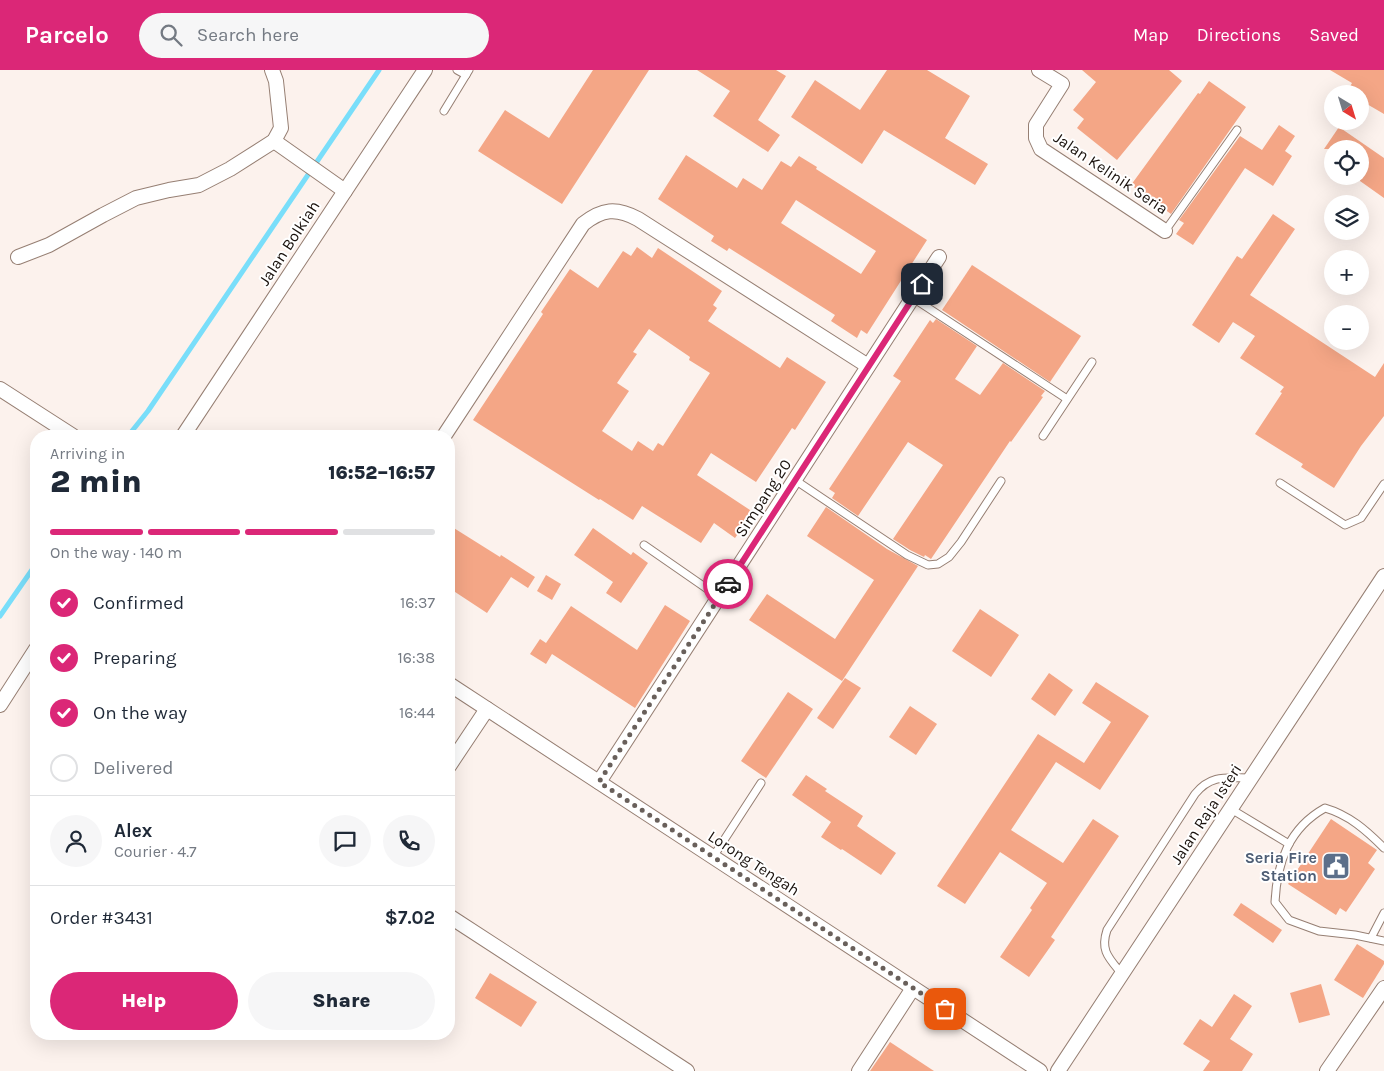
<!DOCTYPE html>
<meta charset="utf-8">
<style>
body{margin:0;font-family:Karla,sans-serif;background:#f6f6f7;color:#1f2937;height:100vh;display:flex;flex-direction:column;font-size:19px;white-space:nowrap}
*{box-sizing:border-box;margin:0}
p{font-size:16px;color:#747a83}
.icon{flex:none;width:28px;height:28px;fill:none;stroke:currentColor;stroke-width:2;stroke-linecap:round;stroke-linejoin:round}
.map{position:relative;flex:1;overflow:hidden}
.sheet{position:absolute;left:30px;top:360px;width:425px;height:610px;display:flex;flex-direction:column;background:#fff;border-radius:20px;box-shadow:0 5px 20px #0002}
.sheet>*{flex:none}
.needle{width:32px;rotate:142deg}
.controls{position:absolute;left:1324px;top:15px;display:grid;gap:10px}
.controls a{display:grid;place-items:center;width:45px;height:45px;border-radius:50%;background:#fff;box-shadow:0 5px 20px #0002;font-size:25px}
.pin{position:absolute;display:grid;place-items:center;width:42px;height:42px;color:#fff;margin:-21px;border-radius:10px;box-shadow:0 2px 8px #0006}
.courier{position:absolute;display:grid;place-items:center;width:50px;height:50px;margin:-25px;border:4px solid #db2777;border-radius:50%;background:#fff;color:#222;box-shadow:0 1px 6px #0007}
.summary em{font-style:normal;font-weight:800}
.summary div{display:flex;flex-direction:column-reverse}
.summary{display:flex;align-items:center;justify-content:space-between;height:85px;padding:0 20px}
h1{font-size:32px;font-weight:800;line-height:38px}
.bar{display:grid;grid-template-columns:repeat(4,1fr);gap:8px 5px;align-content:center;height:60px;padding:0 20px}
.bar i{height:6px;border-radius:4px;background:#e0e1e3}
.bar .selected{background:#db2777}
.bar p{grid-column:span 4}
.line{display:flex;align-items:center;gap:12px;padding:0 20px;border-top:1px solid #e0e1e3}
.line div{flex:1}
.round{display:grid;place-items:center;flex:none;width:52px;height:52px;border-radius:26px;background:#f6f6f7}
ol{padding:0 20px;list-style:none}
li{display:flex;align-items:center;gap:15px;height:55px}
li p{margin-inline-start:auto}
li .icon{padding:5px;border-radius:50%;background:#db2777;color:#fff;stroke-width:4}
li:last-child{color:#747a83}
li i{width:28px;height:28px;border:2px solid #e0e1e3;border-radius:50%}
.button{display:flex;gap:10px;margin-top:auto;padding:10px 20px}
.button a{flex:1;height:58px;border-radius:30px;background:#db2777;color:#fff;font-size:20px;font-weight:800;line-height:58px;text-align:center}
.button a+a{background:#f6f6f7;color:#1f2937}
header{display:flex;align-items:center;gap:30px;box-sizing:border-box;height:70px;padding:0 25px;background:#db2777;color:#fff}
header strong{font-size:24px}
nav{display:flex;gap:28px;margin-inline-start:auto;font-size:18px}
.search{width:350px;height:45px;background:#f6f6f7;display:flex;align-items:center;gap:12px;box-sizing:border-box;padding:0 18px;border-radius:28px;color:#747a83;font-size:19px}
.map>svg:first-child{display:block}
</style>
<header>
<strong>Parcelo</strong>
<div class="search"><svg class="icon" aria-label="search" viewBox="0 0 24 24"><circle cx="10" cy="10" r="6"/><path d="M15 15l6 6"/></svg>Search here</div>
<nav><a>Map</a><a>Directions</a><a>Saved</a></nav>
</header>
<div class="map">
<svg width="1384" height="1001" viewBox="0 0 1384 1001">
<rect width="100%" height="100%" fill="#fcf2ed"/>
<g fill="none" stroke-linecap="round" stroke-linejoin="round">
<g stroke="#79defa" stroke-width="5">
<polyline points="128,366 148,341 379,0"/>
<polyline points="0,546 36,494"/>
</g>
</g>
<g fill="#f4a686" fill-rule="evenodd">
<polygon points="593,0 649,0 562,134 478,81 505,40 549,68"/>
<polygon points="697,0 776,0 786,6 758,50 780,65 768,82 713,46 730,21"/>
<polygon points="887,0 927,0 970,26 945,68 988,94 975,115 884,60 862,94 791,47 815,10 860,40"/>
<polygon points="1082,0 1169,0 1182,11 1117,90 1077,58 1084,49 1073,40 1096,12"/>
<polygon points="1330,0 1384,0 1384,44 1360,30 1360,24 1346,24 1352,13"/>
<polygon points="1209,11 1246,37 1171,144 1131,115 1198,23 1200,24"/>
<polygon points="1279,55 1295,66 1285,81 1292,86 1273,116 1245,98 1193,175 1176,164 1184,153 1179,150 1240,66 1262,80"/>
<polygon points="1339,57 1384,88 1384,128 1360,111 1360,79 1324,79"/>
<path d="M686,85L737,118L743,108L762,120L781,91L791,97L799,86L817,97L816,99L927,170L867,264L861,260L857,268L831,251L835,245L729,178L727,181L711,171L714,166L658,129ZM796,130L876,181L861,204L781,153Z"/>
<polygon points="1273,144 1295,159 1250,225 1375,307 1384,293 1384,346 1361,376 1334,418 1301,397 1303,394 1255,364 1282,323 1280,322 1284,317 1240,288 1255,266 1233,252 1219,273 1192,255 1237,186 1242,189"/>
<path d="M637,177L652,188L658,178L722,221L713,235L717,238L708,251L780,298L787,287L826,312L795,360L792,358L756,412L711,383L697,405L753,442L735,468L714,453L701,473L642,436L633,450L600,429L599,430L473,350L543,244L541,242L570,199L598,218L623,181L631,186ZM649,259L690,287L689,290L710,303L663,376L658,373L653,381L638,371L632,381L602,361L629,321L617,313L637,284L633,282Z"/>
<polygon points="972,195 1081,266 1050,312 942,240"/>
<polygon points="936,249 977,276 955,309 980,325 1003,293 1045,321 1041,326 1043,327 1011,372 1010,371 931,489 925,485 924,487 910,480 893,469 943,395 908,372 858,446 832,428 835,423 829,419 901,311 893,306 930,250 933,253"/>
<polygon points="826,437 887,479 918,496 842,611 749,550 767,524 835,569 874,510 807,466"/>
<polygon points="449,455 500,487 501,485 535,507 528,518 511,507 487,543 449,518"/>
<polygon points="593,458 631,485 633,482 648,493 621,533 606,523 613,512 574,485"/>
<polygon points="546,505 561,514 552,530 537,521"/>
<polygon points="665,535 690,551 635,638 552,584 546,594 530,584 540,569 546,573 571,536 637,580"/>
<polygon points="980,539 1019,565 991,607 952,581"/>
<polygon points="1049,603 1073,620 1055,646 1031,629"/>
<polygon points="845,608 861,618 833,659 817,648"/>
<polygon points="1096,612 1149,646 1100,720 1056,692 1011,760 1063,793 1093,749 1119,766 1051,867 1055,870 1029,907 1000,887 1032,840 1030,838 1047,813 1000,782 965,834 937,816 1038,664 1084,693 1111,652 1082,633"/>
<polygon points="788,622 813,639 766,708 741,691"/>
<polygon points="910,636 937,654 916,685 889,667"/>
<polygon points="806,705 827,719 825,721 863,746 857,756 896,783 881,805 842,779 841,780 821,767 831,752 792,725"/>
<polygon points="1331,749 1377,780 1368,793 1375,799 1346,842 1340,838 1336,845 1288,814"/>
<polygon points="1241,833 1282,860 1273,873 1233,845"/>
<polygon points="1357,874 1384,891 1384,894 1363,928 1334,910"/>
<polygon points="490,903 537,932 521,957 475,928"/>
<polygon points="1321,914 1330,945 1299,953 1290,923"/>
<polygon points="1234,924 1252,936 1230,969 1253,984 1242,1001 1203,1001 1210,991 1183,974 1200,949 1212,957"/>
<polygon points="890,972 934,1001 870,1001"/>
</g>
<g fill="none" stroke-linecap="round" stroke-linejoin="round">
<defs>
<g id="service">
<polyline points="457,0 466,5"/>
<polyline points="444,41 469,0"/>
<polyline points="1165,161 1237,60"/>
<polyline points="913,228 1067,329"/>
<polyline points="1043,366 1092,292"/>
<polyline points="795,410 907,485 928,495 938,494 949,487 961,472 1001,411"/>
<polyline points="1280,413 1345,455 1361,448 1384,414"/>
<polyline points="644,475 719,527"/>
<polyline points="1231,739 1289,774"/>
<path d="M1384,778C1366,760 1349,745 1325,738C1289,758 1277,792 1275,832L1289,850L1319,861L1355,865L1384,871"/>
<polyline points="713,787 761,713"/>
<polyline points="1371,868 1384,843"/>
<path d="M1122,904C1109,888 1100,881 1107,860L1195,724C1211,704 1227,708 1251,708"/>
</g>
<g id="minor">
<polyline points="1039,0 1062,14 1036,55 1036,68 1041,79 1165,161"/>
<polyline points="274,71 345,121"/>
<polyline points="18,187 49,175 103,145 136,128 169,120 199,115 230,99 274,71 281,58 276,11 272,0"/>
<polyline points="0,319 73,366"/>
<polyline points="183,366 425,0"/>
<path d="M444,366L583,154C602,139 616,137 638,149L868,296"/>
<polyline points="449,614 1040,1001"/>
<polyline points="0,635 36,579"/>
<polyline points="449,696 487,639"/>
<polyline points="599,712 939,187"/>
<polyline points="449,846 687,1001"/>
<polyline points="859,1001 913,918"/>
<polyline points="1058,1001 1384,506"/>
<polyline points="1327,1001 1384,918"/>
</g>
</defs>
<use href="#service" stroke="#967f73" stroke-width="9"/>
<use href="#minor" stroke="#967f73" stroke-width="16"/>
<use href="#service" stroke="#fff" stroke-width="7"/>
<use href="#minor" stroke="#fff" stroke-width="14"/>
</g>
<g fill="none" stroke-linecap="round" stroke-linejoin="round">
<polyline stroke="#69605b" stroke-width="5" stroke-dasharray="0 9" points="728,514 599,712 945,939"/>
<polyline stroke="#db2777" stroke-width="6" points="728,514 922,214"/>
</g>
<defs>
<symbol id="civic-square" viewBox="-11 -11 22 22"><rect x="-9" y="-9" width="18" height="18" rx="4" fill="#5c6f8a" stroke="#fff"/><path d="M-.6-6.5H3V-4.5H.6V-3L4-1V1h2V6H-6V1h2V-1L-.6-3ZM-1.2 2.5V6h2.4V2.5Z" fill="#fff"/></symbol>
</defs>
<g fill-rule="evenodd">
<use href="#civic-square" x="1320" y="780" width="32" height="32"/>
</g>
<g text-anchor="middle" dominant-baseline="central" stroke-width="4" stroke-linejoin="round" paint-order="stroke">
<g font-size="16" fill="#1a120d" stroke="#fff">
<text transform="translate(1111 103) rotate(34)">Jalan Kelinik Seria</text>
<text transform="translate(289 173) rotate(-57)">Jalan Bolkiah</text>
<text transform="translate(763 428) rotate(-57)">Simpang 20</text>
<text transform="translate(1206 744) rotate(-57)">Jalan Raja Isteri</text>
<text transform="translate(754 793) rotate(33)">Lorong Tengah</text>
</g>
<g font-size="16" font-weight="bold" fill="#4e5e75" stroke="#fff" text-anchor="end">
<text x="1317" y="787">Seria Fire<tspan x="1317" dy="18">Station</tspan></text>
</g>
</g>
</svg>
<div class="controls">
<a><svg class="needle" viewBox="-14 -14 28 28"><path d="M0-13l5 13h-10z" fill="#e53935"/><path d="M0 13l5-13h-10z" fill="#747a83"/></svg></a>
<a><svg class="icon" aria-label="locate" viewBox="0 0 24 24"><circle cx="12" cy="12" r="6"/><path d="M12 2v4M12 18v4M2 12h4M18 12h4"/></svg></a>
<a><svg class="icon" aria-label="layers" viewBox="0 0 24 24"><path d="M12 4l9 5-9 5-9-5zM3 14l9 5 9-5"/></svg></a>
<a>+</a>
<a>−</a>
</div>
<div class="pin" style="left:945px;top:939px;background:#ea580c"><svg class="icon" aria-label="bag" viewBox="0 0 24 24"><path d="M5 8h14l-1 12H6zM9 8a3 3 0 0 1 6 0"/></svg></div>
<div class="pin" style="left:922px;top:214px;background:#1f2937"><svg class="icon" aria-label="home" viewBox="0 0 24 24"><path d="M3 11l9-7 9 7M6 9v11h12V9"/></svg></div>
<div class="courier" style="left:728px;top:514px"><svg class="icon" aria-label="car" viewBox="0 0 24 24"><path d="M5 17H2v-5l4-1 3-4h7l3 4 3 1v5h-3M9 17h6M6 11h13"/><circle cx="7" cy="17" r="2"/><circle cx="17" cy="17" r="2"/></svg></div>
<section class="sheet">
<div class="summary"><div><h1>2 min</h1><p>Arriving in</p></div><em>16:52–16:57</em></div>
<div class="bar"><i class="selected"></i><i class="selected"></i><i class="selected"></i><i></i><p>On the way · 140 m</p></div>
<ol>
<li><svg class="icon" aria-label="check" viewBox="0 0 24 24"><path d="M5 12l5 5 9-10"/></svg>Confirmed<p>16:37</p></li>
<li><svg class="icon" aria-label="check" viewBox="0 0 24 24"><path d="M5 12l5 5 9-10"/></svg>Preparing<p>16:38</p></li>
<li><svg class="icon" aria-label="check" viewBox="0 0 24 24"><path d="M5 12l5 5 9-10"/></svg>On the way<p>16:44</p></li>
<li><i></i>Delivered</li>
</ol>
<div class="line" style="height:90px"><a class="round"><svg class="icon" aria-label="person" viewBox="0 0 24 24"><circle cx="12" cy="8" r="4"/><path d="M4 21q1-7 8-7t8 7"/></svg></a><div><b>Alex</b><p>Courier · 4.7</p></div><a class="round"><svg class="icon" aria-label="chat" viewBox="0 0 24 24"><path d="M4 5h16v11H9l-5 4z"/></svg></a><a class="round"><svg class="icon" aria-label="phone" viewBox="0 0 24 24"><path d="M5 4h4l2 5-3 2q2 4 5 5l2-3 5 2v4C11 20 4 13 5 4z"/></svg></a></div>
<div class="line" style="height:65px"><div>Order #3431</div><b>$7.02</b></div>
<div class="button"><a>Help</a><a>Share</a></div>
</section>
</div>
